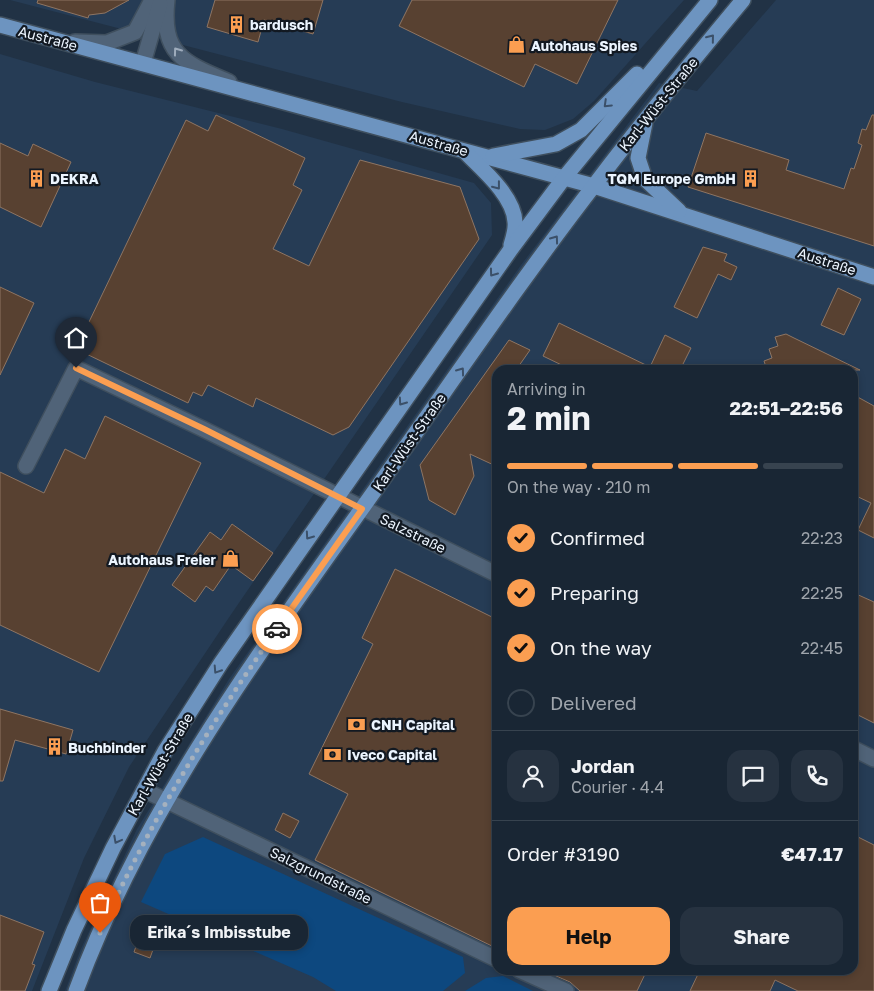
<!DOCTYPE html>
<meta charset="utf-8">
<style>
body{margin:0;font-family:"Golos Text",sans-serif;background:#263240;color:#f1f3f6;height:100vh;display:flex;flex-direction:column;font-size:19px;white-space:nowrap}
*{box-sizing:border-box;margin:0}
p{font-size:16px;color:#9fa5ac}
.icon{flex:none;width:28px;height:28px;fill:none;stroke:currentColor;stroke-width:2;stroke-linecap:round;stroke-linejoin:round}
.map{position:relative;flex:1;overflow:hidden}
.side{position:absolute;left:492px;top:365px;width:366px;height:610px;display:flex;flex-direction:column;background:#192634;border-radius:15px;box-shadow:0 2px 8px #0003,0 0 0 1px #37434f}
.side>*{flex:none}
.pin{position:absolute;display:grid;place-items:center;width:42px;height:42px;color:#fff;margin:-51px -21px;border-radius:50% 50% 50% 0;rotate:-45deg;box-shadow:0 0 5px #0007}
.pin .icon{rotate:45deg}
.courier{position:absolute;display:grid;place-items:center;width:50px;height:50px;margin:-25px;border:4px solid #fb9e51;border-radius:50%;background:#fff;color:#222;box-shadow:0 1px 6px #0007}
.bubble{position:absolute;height:35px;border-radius:15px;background:#192634;box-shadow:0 2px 8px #0003,0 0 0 1px #37434f;font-size:16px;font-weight:700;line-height:35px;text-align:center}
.summary em{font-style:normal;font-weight:700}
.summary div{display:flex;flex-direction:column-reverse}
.summary{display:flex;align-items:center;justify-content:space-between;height:85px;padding:0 15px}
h1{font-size:32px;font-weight:700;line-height:38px}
.bar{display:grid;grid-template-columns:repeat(4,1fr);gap:8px 5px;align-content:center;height:60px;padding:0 15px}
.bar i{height:6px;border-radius:4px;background:#37434f}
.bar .selected{background:#fb9e51}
.bar p{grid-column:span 4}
.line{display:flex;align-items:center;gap:12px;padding:0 15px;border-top:1px solid #37434f}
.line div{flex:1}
.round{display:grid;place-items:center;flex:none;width:52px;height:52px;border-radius:15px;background:#263240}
ol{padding:0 15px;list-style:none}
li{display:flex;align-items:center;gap:15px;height:55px}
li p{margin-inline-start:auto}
li .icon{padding:5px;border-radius:50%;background:#fb9e51;color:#111;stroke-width:4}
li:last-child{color:#9fa5ac}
li i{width:28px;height:28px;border:2px solid #37434f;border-radius:50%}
.primary-button{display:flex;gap:10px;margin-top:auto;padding:10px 15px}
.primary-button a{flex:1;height:58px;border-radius:15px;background:#fb9e51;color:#111;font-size:20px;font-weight:700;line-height:58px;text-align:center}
.primary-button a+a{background:#263240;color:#f1f3f6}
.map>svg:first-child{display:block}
</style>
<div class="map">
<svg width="874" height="991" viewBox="0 0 874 991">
<rect width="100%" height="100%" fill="#213245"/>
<g fill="#263c55" fill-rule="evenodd">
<polygon points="10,0 684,0 594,101 573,119 545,130 520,129 402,102"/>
<path d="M776,0H874V991H65L80,951L137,829L229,679L521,265L659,83L697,91ZM498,370H854V970H498Z"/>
<polygon points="0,54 95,82 282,129 474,183 491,203 492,235 232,613 129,767 84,858 32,991 0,991"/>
</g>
<g fill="#0d487f">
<polygon points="203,837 463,957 465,973 443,991 336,991 313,977 141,902 165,854"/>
<polygon points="503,976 533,991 465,991 486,978"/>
</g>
<g fill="#584131" stroke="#8e7563">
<polygon points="38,0 129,0 105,13 89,15 88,18 37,3"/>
<polygon points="215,0 323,0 313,34 264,20 258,42 207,27"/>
<polygon points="412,0 618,0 577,84 535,64 524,87 399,26"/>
<polygon points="216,115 305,158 293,185 302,190 273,249 309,266 360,160 460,187 479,239 349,427 333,435 256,398 253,407 208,385 202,396 193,392 188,403 76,349 186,120 208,131"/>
<polygon points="872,115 874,115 874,246 688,187 706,133 789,160 786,170 844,189 851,168 854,169 862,145 858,143 862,129 866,130"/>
<polygon points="0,143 28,156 33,144 71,162 41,227 0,207"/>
<polygon points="703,247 727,254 724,261 737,267 731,280 718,274 697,318 674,307"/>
<polygon points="0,287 34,303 0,375"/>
<polygon points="838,288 861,299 844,335 821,325"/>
<polygon points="559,323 650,367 665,335 691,348 680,370 572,370 543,356"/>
<polygon points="786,334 794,338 860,370 767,370 764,361 772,358 769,349 778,346 775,337"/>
<polygon points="509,340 530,350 516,370 498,370 498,467 470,454 474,476 455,515 429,500 420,465"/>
<polygon points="854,395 874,406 874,538 858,530 871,503 854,495"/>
<polygon points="105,416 201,463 99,672 0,625 0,472 44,493 65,449 85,459"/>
<polygon points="232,524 273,553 253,581 231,565 213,591 206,586 195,602 172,585 210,532 221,540"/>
<polygon points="395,569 498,620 498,949 315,860 348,794 309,774 373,644 362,638"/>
<polygon points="854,593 874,602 874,723 854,713"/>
<polygon points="0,709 73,730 66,754 15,740 3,781 0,781"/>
<polygon points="283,813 299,821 290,838 275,830"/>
<polygon points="854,835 874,845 874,991 798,991 775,980 770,991 690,991 700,970 854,970"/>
<polygon points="0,915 44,932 32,964 35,965 25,991 0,991"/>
<polygon points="144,924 160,930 150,958 134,952"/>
<polygon points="542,970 647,970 637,991 580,991 570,982"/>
</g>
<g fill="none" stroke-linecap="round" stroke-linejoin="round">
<defs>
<g id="minor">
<path d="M167,0C161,55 184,63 229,82"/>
<polyline points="75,42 107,43 135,32 152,0"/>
<polyline points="143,63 160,4"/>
<polyline points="26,466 76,368 203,429 498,575"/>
<polyline points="854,749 874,759"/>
<polyline points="144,790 498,960"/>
<polyline points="519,970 566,991"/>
</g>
<g id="major">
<polyline points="0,25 594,186 874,277"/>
<polyline points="645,123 638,158 645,179 679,211"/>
<path d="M465,152C482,169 514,196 515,222C516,229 513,238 511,245"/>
<polyline points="493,156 556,144 581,130 637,74"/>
<polyline points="49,991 74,930 113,848 165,751 221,663 511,249 564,178 710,0"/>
<path d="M76,991C144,806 265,645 378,486C450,385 520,281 596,183C643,121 693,60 743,0"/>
</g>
</defs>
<use href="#minor" stroke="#3f4f5e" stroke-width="18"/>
<use href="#major" stroke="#3f4f5e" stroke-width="18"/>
<use href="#minor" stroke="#506378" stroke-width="15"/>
<use href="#major" stroke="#6d94c0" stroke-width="15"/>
</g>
<defs><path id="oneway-chevron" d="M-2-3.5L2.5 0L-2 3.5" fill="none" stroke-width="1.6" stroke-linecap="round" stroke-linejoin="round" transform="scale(1.25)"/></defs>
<g stroke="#3b5069">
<use href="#oneway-chevron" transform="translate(711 38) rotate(-51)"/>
<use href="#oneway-chevron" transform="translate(607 104) rotate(136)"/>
<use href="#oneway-chevron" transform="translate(497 186) rotate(52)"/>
<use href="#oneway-chevron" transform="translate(555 239) rotate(-54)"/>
<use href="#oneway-chevron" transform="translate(493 273) rotate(126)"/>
<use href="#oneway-chevron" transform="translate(461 371) rotate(-54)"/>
<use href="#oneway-chevron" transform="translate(402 402) rotate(125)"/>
<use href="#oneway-chevron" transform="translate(309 536) rotate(125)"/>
<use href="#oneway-chevron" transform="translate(217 670) rotate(123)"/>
<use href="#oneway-chevron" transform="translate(117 840) rotate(118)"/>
</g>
<use stroke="#9eacbc" href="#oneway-chevron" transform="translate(177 51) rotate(-126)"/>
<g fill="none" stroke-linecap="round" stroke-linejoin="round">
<path stroke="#a5b1be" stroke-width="5" stroke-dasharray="0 9" d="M100,933C147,826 210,725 277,629"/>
<polyline stroke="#fb9e51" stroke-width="6" points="76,368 204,429 362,509 277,629"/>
</g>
<defs>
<symbol id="building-bare" viewBox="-9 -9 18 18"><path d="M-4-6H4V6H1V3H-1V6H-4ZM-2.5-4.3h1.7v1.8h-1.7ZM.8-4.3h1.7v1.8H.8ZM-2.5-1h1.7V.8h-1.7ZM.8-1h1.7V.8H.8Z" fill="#fb9e51" stroke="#121922" stroke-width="2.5" paint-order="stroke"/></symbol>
<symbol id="shop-bare" viewBox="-9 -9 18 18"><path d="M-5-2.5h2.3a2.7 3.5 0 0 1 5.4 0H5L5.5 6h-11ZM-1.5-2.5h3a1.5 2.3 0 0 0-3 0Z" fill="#fb9e51" stroke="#121922" stroke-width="2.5" paint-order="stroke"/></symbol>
<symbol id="bank-bare" viewBox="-9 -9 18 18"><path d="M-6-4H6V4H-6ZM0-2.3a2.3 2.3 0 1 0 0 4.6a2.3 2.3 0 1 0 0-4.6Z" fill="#fb9e51" stroke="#121922" stroke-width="2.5" paint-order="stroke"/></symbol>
</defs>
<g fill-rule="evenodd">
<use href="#building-bare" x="224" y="12" width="25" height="25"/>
<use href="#shop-bare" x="504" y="32" width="25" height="25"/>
<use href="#building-bare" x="24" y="166" width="25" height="25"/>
<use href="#building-bare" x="738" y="166" width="25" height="25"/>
<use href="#shop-bare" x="218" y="546" width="25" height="25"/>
<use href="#bank-bare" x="344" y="712" width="25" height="25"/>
<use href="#building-bare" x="42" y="734" width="25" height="25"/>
<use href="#bank-bare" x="320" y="742" width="25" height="25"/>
</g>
<g text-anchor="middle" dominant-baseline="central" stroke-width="4.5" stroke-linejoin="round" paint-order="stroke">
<g font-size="14" font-weight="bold" fill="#ecf5ff" stroke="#121922" text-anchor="start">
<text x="250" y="24">bardusch</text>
<text x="531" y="45">Autohaus Spies</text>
<text x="50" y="178">DEKRA</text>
<text x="736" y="178" text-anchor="end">TQM Europe GmbH</text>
<text x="216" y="559" text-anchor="end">Autohaus Freier</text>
<text x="371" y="724">CNH Capital</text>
<text x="68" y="747">Buchbinder</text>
<text x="347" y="754">Iveco Capital</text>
</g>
<g font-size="14" fill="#ecf5ff" stroke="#121922">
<text transform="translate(48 38) rotate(15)">Austraße</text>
<text transform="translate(658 104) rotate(-51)">Karl-Wüst-Straße</text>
<text transform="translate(439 143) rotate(16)">Austraße</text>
<text transform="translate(827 261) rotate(18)">Austraße</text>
<text transform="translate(409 442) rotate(-55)">Karl-Wüst-Straße</text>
<text transform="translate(413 533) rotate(26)">Salzstraße</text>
<text transform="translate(160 764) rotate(-60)">Karl-Wüst-Straße</text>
<text transform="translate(321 875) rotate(26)">Salzgrundstraße</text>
</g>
</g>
</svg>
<div class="pin" style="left:100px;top:933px;background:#ea580c"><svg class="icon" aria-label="bag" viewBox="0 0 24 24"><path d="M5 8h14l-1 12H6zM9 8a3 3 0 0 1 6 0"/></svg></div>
<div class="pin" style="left:76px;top:368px;background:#1f2937"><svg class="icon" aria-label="home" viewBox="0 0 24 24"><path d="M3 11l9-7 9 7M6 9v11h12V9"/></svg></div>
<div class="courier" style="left:277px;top:629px"><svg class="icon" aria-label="car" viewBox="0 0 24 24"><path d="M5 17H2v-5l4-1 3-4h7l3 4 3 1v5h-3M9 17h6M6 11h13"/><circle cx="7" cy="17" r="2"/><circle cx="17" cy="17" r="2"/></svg></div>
<div class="bubble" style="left:130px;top:915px;width:178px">Erika´s Imbisstube</div>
<section class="side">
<div class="summary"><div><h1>2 min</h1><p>Arriving in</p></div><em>22:51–22:56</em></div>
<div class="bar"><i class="selected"></i><i class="selected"></i><i class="selected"></i><i></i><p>On the way · 210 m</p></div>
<ol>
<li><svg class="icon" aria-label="check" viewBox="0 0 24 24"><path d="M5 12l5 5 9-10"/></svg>Confirmed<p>22:23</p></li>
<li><svg class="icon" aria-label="check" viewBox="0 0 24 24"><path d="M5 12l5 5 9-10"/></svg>Preparing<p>22:25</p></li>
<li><svg class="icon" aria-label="check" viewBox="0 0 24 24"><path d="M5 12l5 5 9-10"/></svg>On the way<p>22:45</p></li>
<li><i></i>Delivered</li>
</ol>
<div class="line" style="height:90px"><a class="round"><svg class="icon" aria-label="person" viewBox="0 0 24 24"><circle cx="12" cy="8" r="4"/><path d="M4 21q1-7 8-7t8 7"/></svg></a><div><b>Jordan</b><p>Courier · 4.4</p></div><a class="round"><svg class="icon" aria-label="chat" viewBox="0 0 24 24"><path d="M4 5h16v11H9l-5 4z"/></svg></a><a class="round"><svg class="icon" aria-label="phone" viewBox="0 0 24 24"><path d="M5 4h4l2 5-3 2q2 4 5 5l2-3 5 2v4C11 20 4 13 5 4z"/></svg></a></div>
<div class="line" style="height:65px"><div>Order #3190</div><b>€47.17</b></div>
<div class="primary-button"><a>Help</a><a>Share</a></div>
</section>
</div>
